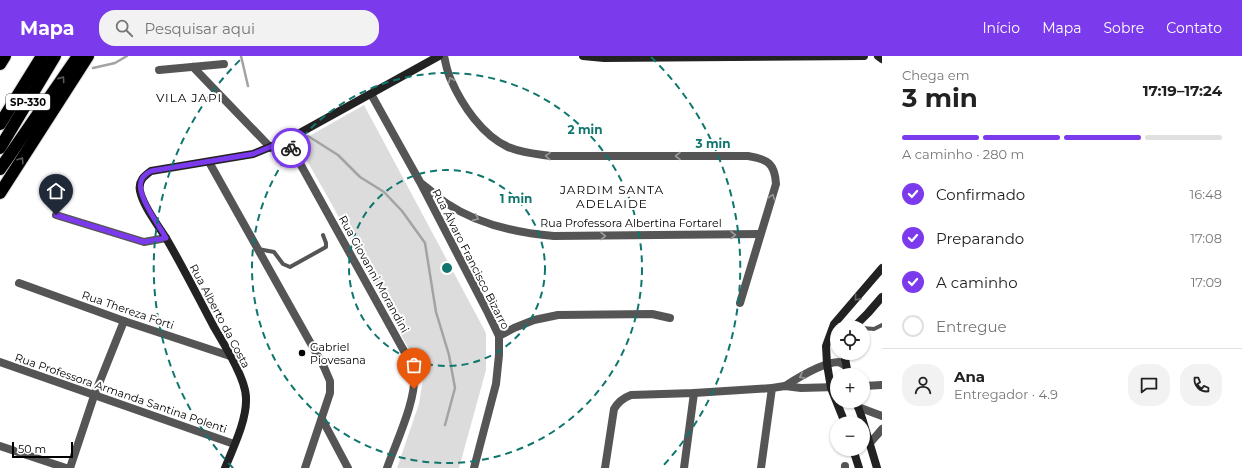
<!DOCTYPE html>
<html lang="pt">
<meta charset="utf-8">
<style>
body{margin:0;font-family:Montserrat,sans-serif;background:#f2f2f2;color:#222;height:100vh;display:flex;flex-direction:column;font-size:15px;white-space:nowrap}
*{box-sizing:border-box;margin:0}
p{font-size:13px;color:#767676}
.icon{flex:none;width:22px;height:22px;fill:none;stroke:currentColor;stroke-width:2;stroke-linecap:round;stroke-linejoin:round}
.map{position:relative;flex:1;overflow:hidden}
.sheet{display:flex;flex-direction:column;background:#fff;width:360px}
.sheet>*{flex:none}
.buttons{position:absolute;left:830px;top:264px;display:grid;gap:8px}
.buttons a{display:grid;place-items:center;width:40px;height:40px;border-radius:50%;background:#fff;box-shadow:0 1px 3px #0004;font-size:20px}
.scale{position:absolute;left:12px;bottom:10px;width:61px;box-sizing:border-box;padding-left:4px;border:2px solid #000;border-top:0;font-size:11px;line-height:14px;white-space:nowrap;color:#000;-webkit-text-stroke:3px #fff;paint-order:stroke}
.pin{position:absolute;display:grid;place-items:center;width:34px;height:34px;color:#fff;margin:-41px -17px;border-radius:50% 50% 50% 0;rotate:-45deg;box-shadow:0 0 4px #0007}
.pin .icon{rotate:45deg}
.courier{position:absolute;display:grid;place-items:center;width:40px;height:40px;margin:-20px;border:3px solid #7c3aed;border-radius:50%;background:#fff;color:#222;box-shadow:0 1px 5px #0007}
.overview em{font-style:normal;font-weight:700}
.overview div{display:flex;flex-direction:column-reverse}
.overview{display:flex;align-items:center;justify-content:space-between;height:68px;padding:0 20px}
h1{font-size:26px;font-weight:700;line-height:30px}
.bar{display:grid;grid-template-columns:repeat(4,1fr);gap:6px 4px;align-content:center;height:48px;padding:0 20px}
.bar i{height:5px;border-radius:3px;background:#e0e0e0}
.bar .current{background:#7c3aed}
.bar p{grid-column:span 4}
.line{display:flex;align-items:center;gap:10px;padding:0 20px;border-top:1px solid #e0e0e0}
.line div{flex:1}
.round{display:grid;place-items:center;flex:none;width:42px;height:42px;border-radius:16px;background:#f2f2f2}
ol{padding:0 20px;list-style:none}
li{display:flex;align-items:center;gap:12px;height:44px}
li p{margin-inline-start:auto}
li .icon{padding:4px;border-radius:50%;background:#7c3aed;color:#fff;stroke-width:4}
li:last-child{color:#767676}
li i{width:22px;height:22px;border:2px solid #e0e0e0;border-radius:50%}
header{display:flex;align-items:center;gap:24px;box-sizing:border-box;height:56px;padding:0 20px;background:#7c3aed;color:#fff}
header strong{font-size:19px}
nav{display:flex;gap:22px;margin-inline-start:auto;font-size:14px}
.search{width:280px;height:36px;background:#f2f2f2;display:flex;align-items:center;gap:10px;box-sizing:border-box;padding:0 14px;border-radius:16px;color:#767676;font-size:15px}
main{display:flex;flex:1;min-height:0}
.map>svg:first-child{display:block}
</style>
<header>
<strong>Mapa</strong>
<div class="search"><svg class="icon" aria-label="search" viewBox="0 0 24 24"><circle cx="10" cy="10" r="6"/><path d="M15 15l6 6"/></svg>Pesquisar aqui</div>
<nav><a>Início</a><a>Mapa</a><a>Sobre</a><a>Contato</a></nav>
</header>
<main>
<div class="map">
<svg width="882" height="412" viewBox="0 0 882 412">
<rect width="100%" height="100%" fill="#fff"/>
<polygon fill="#dcdcdc" points="364,49 486,277 486,314 459,412 397,412 419,348 423,323 415,305 335,154 297,87"/>
<g fill="none" stroke-linecap="round" stroke-linejoin="round">
<g stroke="#a3a3a3" stroke-width="2.5">
<polyline points="241,0 248,30"/>
<polyline points="93,12 115,7 127,0"/>
<polyline points="308,80 338,99 360,121 384,136 402,155 425,187 436,256 449,299 455,332 445,369"/>
</g>
<defs>
<g id="highway">
<polyline points="0,8 5,0"/>
<polyline points="0,68 42,0"/>
<polyline points="0,92 55,0"/>
<polyline points="0,113 78,0"/>
<polyline points="0,137 88,0"/>
</g>
</defs>
<use href="#highway" stroke="#dbdbdb" stroke-width="14"/>
<g stroke="#555" stroke-width="4">
<polyline points="258,193 274,196 283,208 290,211 326,191 326,187 323,179"/>
<polyline points="863,272 874,273 882,269"/>
</g>
<g stroke="#555" stroke-width="8">
<path d="M444,0C446,8 447,16 451,24C462,49 482,79 508,91C522,97 536,98 550,100H748C768,103 775,108 776,128L740,247"/>
<polyline points="193,11 271,92"/>
<polyline points="159,14 224,8"/>
<polyline points="371,38 420,126 488,257 499,280 499,299 496,328 474,412"/>
<path d="M287,84L414,313C418,341 397,384 387,412"/>
<polyline points="209,106 324,311 330,325 330,337 305,412"/>
<path d="M422,128C430,134 438,141 446,147C479,169 516,177 554,180L760,178"/>
<polyline points="56,159 144,186 166,182"/>
<polyline points="19,227 124,265 230,300"/>
<polyline points="499,280 514,272 534,264 558,259 652,258 670,262"/>
<polyline points="0,306 234,388"/>
<path d="M785,330C799,321 823,306 839,306L846,310"/>
<polyline points="863,330 882,329"/>
<polyline points="858,351 882,360"/>
<polyline points="322,363 348,412"/>
<polyline points="870,387 882,373"/>
<polyline points="0,390 66,412"/>
<polyline points="70,412 94,340 124,265"/>
<path d="M605,412L614,353C618,346 623,342 631,339L694,337L772,332L785,330L801,332L837,331"/>
<polyline points="684,412 694,337"/>
<polyline points="761,412 772,332"/>
<polyline points="845,412 845,410"/>
</g>
<g stroke="#222" stroke-width="8">
<polyline points="583,0 604,2 864,0"/>
<polyline points="878,0 882,3"/>
<polyline points="854,271 868,257 882,241"/>
<polyline points="844,297 848,319"/>
<polyline points="856,345 862,362 877,412"/>
<polyline points="845,367 831,332 827,308 826,290 834,268 882,212"/>
<polyline points="853,393 859,412"/>
<path d="M225,412C233,392 247,364 246,342C246,323 224,288 214,271C198,241 183,211 166,182C158,169 143,150 140,135C138,125 144,120 151,115L253,98L287,84L439,0"/>
</g>
<use href="#highway" stroke="#000" stroke-width="12"/>
</g>
<defs><path id="oneway-chevron" d="M-2-3.5L2.5 0L-2 3.5" fill="none" stroke-width="1.6" stroke-linecap="round" stroke-linejoin="round"/></defs>
<g stroke="#595959">
<use href="#oneway-chevron" transform="translate(62 23) rotate(-55)"/>
<use href="#oneway-chevron" transform="translate(21 104) rotate(-57)"/>
</g>
<g stroke="#999">
<use href="#oneway-chevron" transform="translate(451 24) rotate(-113)"/>
<use href="#oneway-chevron" transform="translate(548 100) rotate(-175)"/>
<use href="#oneway-chevron" transform="translate(678 100) rotate(180)"/>
<use href="#oneway-chevron" transform="translate(772 141) rotate(-72)"/>
<use href="#oneway-chevron" transform="translate(476 162) rotate(24)"/>
<use href="#oneway-chevron" transform="translate(733 179)"/>
<use href="#oneway-chevron" transform="translate(603 180)"/>
<use href="#oneway-chevron" transform="translate(802 320) rotate(154)"/>
</g>
<use stroke="#646464" href="#oneway-chevron" transform="translate(857 242) rotate(131)"/>
<g fill="none" stroke-linecap="round" stroke-linejoin="round">
<polyline stroke="#595959" stroke-width="4" stroke-dasharray="0 7.2" points="291,92 414,313 415,323 414,333"/>
<path stroke="#7c3aed" stroke-width="5" d="M56,159L144,186L166,182C159,169 134,137 142,123C144,119 148,117 151,115L253,98L287,84L291,92"/>
</g>
<g fill="none" stroke="#0f766e" stroke-width="2" stroke-dasharray="7 5">
<circle cx="447" cy="212" r="98"/>
<circle cx="447" cy="212" r="195"/>
<path d="M233 412A293 293 0 0 1 243 1M651 1A293 293 0 0 1 661 412"/>
</g>
<circle fill="#000" stroke="#fff" stroke-width="1.5" cx="302" cy="297" r="4"/>
<g text-anchor="middle" dominant-baseline="central" stroke-width="4" stroke-linejoin="round" paint-order="stroke">
<rect fill="#fff" stroke="#4c4c4c" stroke-width="1" x="6" y="38" width="44" height="16" rx="3"/>
<g font-size="10" font-weight="bold" fill="#000">
<text x="28" y="46">SP-330</text>
</g>
<g font-size="11" fill="#000" stroke="#fff">
<text x="631" y="167">Rua Professora Albertina Fortarel</text>
<text transform="translate(471 203) rotate(63)">Rua Álvaro Francisco Bizarro</text>
<text transform="translate(374 218) rotate(61)">Rua Giovanni Morandini</text>
<text transform="translate(128 254) rotate(19)">Rua Thereza Forti</text>
<text transform="translate(220 260) rotate(62)">Rua Alberto da Costa</text>
<text transform="translate(121 337) rotate(19)">Rua Professora Armanda Santina Polenti</text>
</g>
<g font-size="11" fill="#000" stroke="#fff" text-anchor="start">
<text x="310" y="291">Gabriel<tspan x="310" dy="13">Piovesana</tspan></text>
</g>
<g font-size="12" letter-spacing="1" fill="#000" stroke="#fff">
<text x="189" y="41">VILA JAPI</text>
<text x="612" y="133">JARDIM SANTA<tspan x="612" dy="14">ADELAIDE</tspan></text>
</g>
</g>
<circle cx="447" cy="212" r="6" fill="#0f766e" stroke="#fff" stroke-width="2"/>
<g font-size="12" text-anchor="middle" font-weight="bold" fill="#0f766e" stroke="#fff" stroke-width="4" stroke-linejoin="round" paint-order="stroke">
<text x="585" y="78">2 min</text>
<text x="713" y="92">3 min</text>
<text x="516" y="147">1 min</text>
</g>
</svg>
<div class="buttons">
<a><svg class="icon" aria-label="locate" viewBox="0 0 24 24"><circle cx="12" cy="12" r="6"/><path d="M12 2v4M12 18v4M2 12h4M18 12h4"/></svg></a>
<a>+</a>
<a>−</a>
</div>
<div class="scale">50 m</div>
<div class="pin" style="left:414px;top:333px;background:#ea580c"><svg class="icon" aria-label="bag" viewBox="0 0 24 24"><path d="M5 8h14l-1 12H6zM9 8a3 3 0 0 1 6 0"/></svg></div>
<div class="pin" style="left:56px;top:159px;background:#1f2937"><svg class="icon" aria-label="home" viewBox="0 0 24 24"><path d="M3 11l9-7 9 7M6 9v11h12V9"/></svg></div>
<div class="courier" style="left:291px;top:92px"><svg class="icon" aria-label="bike" viewBox="0 0 24 24"><circle cx="6" cy="16" r="4"/><circle cx="18" cy="16" r="4"/><path d="M6 16l4-8h5l3 8M10 8l3 8H6M13 5h3"/></svg></div>
</div>
<section class="sheet">
<div class="overview"><div><h1>3 min</h1><p>Chega em</p></div><em>17:19–17:24</em></div>
<div class="bar"><i class="current"></i><i class="current"></i><i class="current"></i><i></i><p>A caminho · 280 m</p></div>
<ol>
<li><svg class="icon" aria-label="check" viewBox="0 0 24 24"><path d="M5 12l5 5 9-10"/></svg>Confirmado<p>16:48</p></li>
<li><svg class="icon" aria-label="check" viewBox="0 0 24 24"><path d="M5 12l5 5 9-10"/></svg>Preparando<p>17:08</p></li>
<li><svg class="icon" aria-label="check" viewBox="0 0 24 24"><path d="M5 12l5 5 9-10"/></svg>A caminho<p>17:09</p></li>
<li><i></i>Entregue</li>
</ol>
<div class="line" style="height:72px"><a class="round"><svg class="icon" aria-label="person" viewBox="0 0 24 24"><circle cx="12" cy="8" r="4"/><path d="M4 21q1-7 8-7t8 7"/></svg></a><div><b>Ana</b><p>Entregador · 4.9</p></div><a class="round"><svg class="icon" aria-label="chat" viewBox="0 0 24 24"><path d="M4 5h16v11H9l-5 4z"/></svg></a><a class="round"><svg class="icon" aria-label="phone" viewBox="0 0 24 24"><path d="M5 4h4l2 5-3 2q2 4 5 5l2-3 5 2v4C11 20 4 13 5 4z"/></svg></a></div>
</section>
</main>
